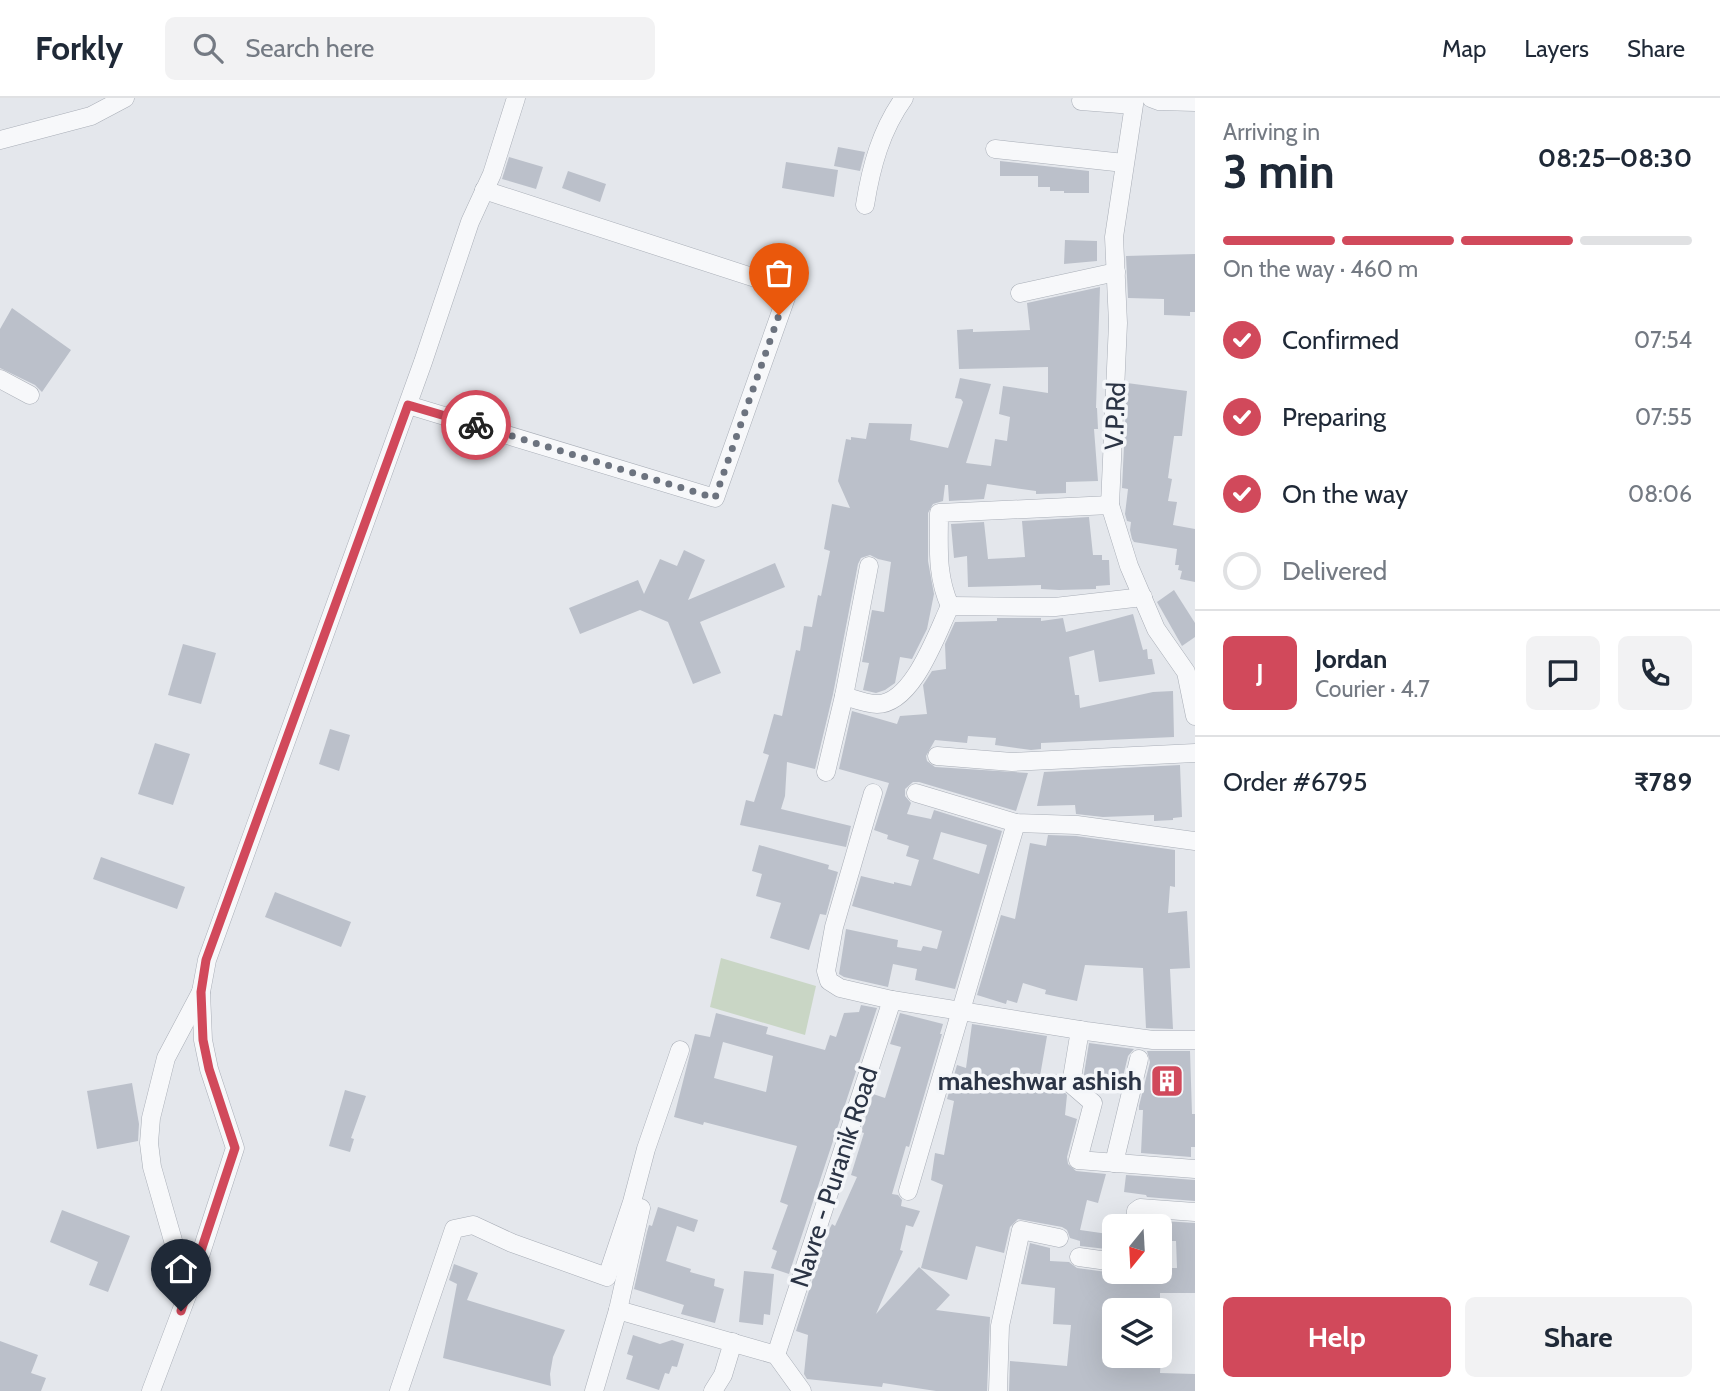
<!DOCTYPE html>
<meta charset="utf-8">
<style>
body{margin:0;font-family:Cabin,sans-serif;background:#f2f2f3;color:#1f2937;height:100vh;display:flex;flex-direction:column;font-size:26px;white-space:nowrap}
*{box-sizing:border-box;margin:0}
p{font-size:23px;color:#747a83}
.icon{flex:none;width:38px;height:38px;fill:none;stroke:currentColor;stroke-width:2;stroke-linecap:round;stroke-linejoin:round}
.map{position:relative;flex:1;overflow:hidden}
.side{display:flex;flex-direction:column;background:#fff;width:525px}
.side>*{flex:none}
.needle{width:46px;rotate:198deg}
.fabs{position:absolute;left:1102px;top:1116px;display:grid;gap:14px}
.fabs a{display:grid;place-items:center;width:70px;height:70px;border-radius:10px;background:#fff;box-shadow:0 7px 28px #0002;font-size:35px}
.pin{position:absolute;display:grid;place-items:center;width:60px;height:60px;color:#fff;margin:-72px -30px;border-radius:50% 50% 50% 0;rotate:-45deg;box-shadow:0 0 7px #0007}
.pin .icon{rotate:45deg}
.courier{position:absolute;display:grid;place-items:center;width:70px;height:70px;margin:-35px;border:5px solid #d1495b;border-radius:50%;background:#fff;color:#222;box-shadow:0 2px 9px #0007}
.overview em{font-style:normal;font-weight:700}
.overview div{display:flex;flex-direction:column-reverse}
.overview{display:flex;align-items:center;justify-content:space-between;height:119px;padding:0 28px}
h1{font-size:46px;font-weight:700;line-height:52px}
.bar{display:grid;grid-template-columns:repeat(4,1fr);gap:10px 7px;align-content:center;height:84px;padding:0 28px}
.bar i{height:9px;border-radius:5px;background:#e0e1e3}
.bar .selected{background:#d1495b}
.bar p{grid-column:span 4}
.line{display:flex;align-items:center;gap:18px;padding:0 28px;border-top:2px solid #e0e1e3}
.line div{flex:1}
.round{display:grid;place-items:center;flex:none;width:74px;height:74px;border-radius:10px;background:#f2f2f3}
ol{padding:0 28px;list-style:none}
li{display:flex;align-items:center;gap:21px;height:77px}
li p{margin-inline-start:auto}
li .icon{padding:7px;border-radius:50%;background:#d1495b;color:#fff;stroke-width:4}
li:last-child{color:#747a83}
li i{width:38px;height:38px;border:4px solid #e0e1e3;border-radius:50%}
.cta{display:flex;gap:14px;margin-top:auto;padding:14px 28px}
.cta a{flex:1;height:80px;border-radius:10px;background:#d1495b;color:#fff;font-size:28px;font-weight:700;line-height:80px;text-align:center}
.cta a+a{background:#f2f2f3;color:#1f2937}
header{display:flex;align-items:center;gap:42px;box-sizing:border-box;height:98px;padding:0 35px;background:#fff;border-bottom:2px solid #e0e1e3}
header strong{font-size:33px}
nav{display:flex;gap:38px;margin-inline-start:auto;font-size:24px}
.search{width:490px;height:63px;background:#f2f2f3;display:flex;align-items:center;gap:18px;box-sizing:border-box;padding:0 24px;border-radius:10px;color:#747a83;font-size:26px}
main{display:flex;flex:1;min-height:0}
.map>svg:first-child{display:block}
</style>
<header>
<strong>Forkly</strong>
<div class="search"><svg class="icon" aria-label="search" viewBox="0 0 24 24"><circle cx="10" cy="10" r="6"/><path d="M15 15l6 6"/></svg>Search here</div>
<nav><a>Map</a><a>Layers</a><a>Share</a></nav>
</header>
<main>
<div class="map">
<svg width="1195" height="1293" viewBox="0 0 1195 1293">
<rect width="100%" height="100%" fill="#e4e7ec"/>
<polygon fill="#c9d6c5" points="721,860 816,888 805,937 710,909"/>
<g fill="#bbc0ca" fill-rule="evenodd">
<polygon points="838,49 865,54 860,73 834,68"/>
<polygon points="509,59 543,69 536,91 502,81"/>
<polygon points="1000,63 1089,73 1089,95 1064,95 1064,93 1050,93 1050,89 1038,89 1038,78 1000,78"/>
<polygon points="786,64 838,72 834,99 782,90"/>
<polygon points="568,73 606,86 600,104 562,90"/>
<polygon points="1065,142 1097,143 1097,163 1064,166"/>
<polygon points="1195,156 1195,214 1190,214 1190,218 1164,217 1164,201 1128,200 1126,158"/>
<polygon points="1100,189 1096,310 1097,310 1098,331 1094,331 1098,383 1066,384 1066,395 1036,396 1036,393 987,386 984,401 949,403 948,387 945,387 943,403 933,406 928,415 928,463 934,496 927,531 912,561 900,559 895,585 885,592 876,595 863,592 869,565 862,564 872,512 884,514 891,464 878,461 870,457 861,460 858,466 833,596 815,671 787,664 785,698 781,711 851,728 846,749 740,727 746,702 754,704 769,657 763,655 774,616 782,618 796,552 800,553 804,528 812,529 818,497 821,498 830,453 824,451 832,406 850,410 838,383 846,341 851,342 851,339 866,341 869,325 912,326 910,342 948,350 963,304 961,301 955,300 960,280 991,286 966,365 991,368 995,341 1007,343 1010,319 999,316 1003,288 1048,295 1048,269 959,271 957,232 973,231 973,234 1030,232 1027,205"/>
<polygon points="12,210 71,252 42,294 35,287 0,270 0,231"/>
<polygon points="1127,285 1187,293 1182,338 1174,338 1168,380 1172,381 1168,403 1177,404 1173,427 1195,431 1195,484 1180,481 1182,473 1178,472 1179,467 1175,467 1177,451 1134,444 1132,441 1130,432 1131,424 1127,423 1125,416 1128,391 1122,390"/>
<polygon points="1089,419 1093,457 1102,457 1102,462 1109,462 1110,487 1096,488 1096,491 1059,492 1041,491 1041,487 968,489 967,458 954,460 951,426 984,424 988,461 1025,459 1022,423"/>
<polygon points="684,452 705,462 688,502 775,465 785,489 700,524 721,575 693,586 668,524 640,512 580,536 569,510 638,482 644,496 660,461 677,468"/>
<polygon points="1174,492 1195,525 1195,539 1182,548 1157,504"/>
<path d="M1133,516L1143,552L1147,551L1148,561H1152L1155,576L1099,584L1094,552L1069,559L1075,597H1079L1080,610L1153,594L1173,593L1174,639L1041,645V651L1031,652L995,647L996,640L968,638L967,645L935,642L926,658L927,663L935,669L1028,675L1016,713L919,684H913L905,691V698L911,705L907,716L931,721L934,712L1002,733L955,891L915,882L917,871L893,866L888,889L844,879L839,876L846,831L898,842L897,849L921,853L923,848L937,851L942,833L852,808L861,778L894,786V784L911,788L919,762L906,758L909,748L887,741L888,737L874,732L889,685L839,671L852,613L897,626L900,618L927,616L923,587L932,573L946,571L945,546L955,524L997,523V520H1041V523L1063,520L1066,534ZM941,734L987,747L979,776L933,761Z"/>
<polygon points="183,546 216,555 201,606 168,597"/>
<polygon points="330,631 350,637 339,673 319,666"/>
<polygon points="155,645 190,656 173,707 138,696"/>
<polygon points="1180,667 1182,719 1173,720 1173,722 1154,723 1154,717 1103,719 1076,716 1075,707 1037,708 1044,674"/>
<polygon points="1048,737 1076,738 1175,752 1175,789 1170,788 1168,815 1187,813 1190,870 1170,871 1173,931 1146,930 1143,870 1085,867 1077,903 1045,896 1046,892 1023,885 1017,905 1007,902 1006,906 977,897 1001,817 1015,821 1030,745 1046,748"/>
<polygon points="759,747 829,767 828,771 838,774 826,817 820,816 809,852 770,840 781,805 756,798 762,776 752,773"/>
<polygon points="101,759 185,789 177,811 93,781"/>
<polygon points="275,794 351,824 341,849 265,819"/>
<path d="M861,907L877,910L789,1176L771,1170L777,1153L772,1151L788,1107L780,1104L797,1048L704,1024L703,1027L674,1019L695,936L710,939L716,915L768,929L766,936L825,952L830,937L836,939L844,915L859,914ZM723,944L773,958L766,994L714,980Z"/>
<polygon points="900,915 943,926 940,936 942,936 909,1049 906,1048 892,1096 898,1097 902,1102 901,1108 920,1113 913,1129 906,1127 900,1152 903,1153 876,1216 919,1169 950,1197 936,1212 990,1219 987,1293 936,1293 883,1285 882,1289 807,1281 804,1276 808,1237 796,1233 828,1134 832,1126 835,1128 857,1079 851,1077 864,1035 861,1034 873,996 885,1000 901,949 890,946"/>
<polygon points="972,926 1047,938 1040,978 1061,976 1060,989 1067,997 1065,1017 1077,1021 1067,1059 1068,1066 1076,1073 1106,1076 1098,1105 1087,1102 1080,1132 1115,1137 1115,1152 1080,1148 1080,1143 1070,1140 1067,1132 1062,1129 1018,1121 1010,1129 1004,1155 976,1148 967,1182 921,1170 943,1087 931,1082 935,1055 944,1057 954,1003 947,1001 957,967 966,970"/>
<polygon points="1089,945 1134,951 1128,958 1120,991 1083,982"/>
<polygon points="1147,953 1190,953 1192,1016 1195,1016 1195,1049 1191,1049 1191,1059 1141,1055 1143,1012 1139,1012 1139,1008 1150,964"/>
<polygon points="132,985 139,1026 138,1043 97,1051 87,993"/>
<polygon points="345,992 366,998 351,1040 354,1041 350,1054 329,1048"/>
<polygon points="1126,1077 1195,1082 1195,1103 1147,1099 1146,1097 1124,1094"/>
<polygon points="658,1109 698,1122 694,1134 677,1128 666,1163 691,1171 690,1174 715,1181 714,1188 724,1191 715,1225 681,1216 684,1207 634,1191 647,1134 649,1127 652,1128"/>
<polygon points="62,1112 130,1138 108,1194 89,1187 98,1164 50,1144"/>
<polygon points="1147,1122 1195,1125 1195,1195 1160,1195 1160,1213 1115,1213 1115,1235 1108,1235 1106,1258 1161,1258 1160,1275 1195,1276 1195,1293 1009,1293 1010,1263 1067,1268 1071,1227 1053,1226 1055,1190 1021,1186 1030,1145 1050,1150 1050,1163 1069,1164 1077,1170 1114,1175 1160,1174 1160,1170 1177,1170 1176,1143 1160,1143 1160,1129 1147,1129"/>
<polygon points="454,1166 478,1175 467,1202 565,1232 553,1259 550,1276 551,1288 443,1260 457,1186 449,1182"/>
<polygon points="744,1173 774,1176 770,1217 764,1216 763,1227 739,1224"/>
<polygon points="633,1237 660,1246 672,1242 684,1246 677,1269 672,1268 669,1276 665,1275 659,1292 626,1281 633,1258 627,1256"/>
<polygon points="0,1243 38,1257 31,1275 46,1280 41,1293 0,1293"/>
</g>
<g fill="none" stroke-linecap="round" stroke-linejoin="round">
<defs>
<g id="minor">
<polyline points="1135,0 1114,139 1118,225 1110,407 1129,468 1156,531 1186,574 1195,618"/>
<polyline points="1151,0 1159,3 1195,4"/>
<polyline points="1081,3 1133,7"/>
<polyline points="0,42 91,18 125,0"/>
<polyline points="995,51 1124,65"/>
<path d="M865,107C871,69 881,32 904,0"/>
<polyline points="1020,195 1116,174"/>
<polyline points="0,281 30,297"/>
<polyline points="408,307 715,400 789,191 484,92"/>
<path d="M950,508C936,477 939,448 939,415L1110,407"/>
<path d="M844,598C854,601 867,606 877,606C913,606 937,535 950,508L1055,509L1143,499"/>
<polyline points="937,658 1012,664 1195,655"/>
<polyline points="826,674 844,598 869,468"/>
<polyline points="873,695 834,829 826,873 829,883 840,890 892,902 1086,933 1153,942 1195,942"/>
<polyline points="916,695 1016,725 1077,727 1195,743"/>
<polyline points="1080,932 1071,986 1093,1005 1078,1062 1195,1071"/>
<polyline points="1114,1065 1139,961"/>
<polyline points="908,1093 1016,725"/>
<polyline points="1135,1129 1136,1113 1140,1110 1195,1114"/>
<polyline points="1079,1159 1115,1164"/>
<polyline points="188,1195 152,1069 149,1045 151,1020 166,960 201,894"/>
<polyline points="618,1212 776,1257 802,1293"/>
<polyline points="776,1257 892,902"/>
<polyline points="151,1293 188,1195 235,1050 209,971 203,942 201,894 207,862 423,264 470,124 492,76 516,0"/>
<polyline points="399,1293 454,1131 473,1127 512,1145 607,1179 632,1104 646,1051 680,952"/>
<polyline points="594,1293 618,1212 641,1110"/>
<polyline points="713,1293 723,1277 733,1244"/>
<polyline points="998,1293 1000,1228 1021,1132 1059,1140"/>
</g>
</defs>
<use href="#minor" stroke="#a9aeb7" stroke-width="19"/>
<use href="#minor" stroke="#f7f8fa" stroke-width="18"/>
</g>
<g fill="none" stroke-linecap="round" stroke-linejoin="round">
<polyline stroke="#6c737f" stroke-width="7" stroke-dasharray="0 12.6" points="476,327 715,400 779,217"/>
<polyline stroke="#d1495b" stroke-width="9" points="181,1213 235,1050 209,971 203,942 201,894 206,862 408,307 476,327"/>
</g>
<defs>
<symbol id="building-square" viewBox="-11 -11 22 22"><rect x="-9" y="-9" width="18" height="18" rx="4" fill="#d1495b" stroke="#f4f6f9"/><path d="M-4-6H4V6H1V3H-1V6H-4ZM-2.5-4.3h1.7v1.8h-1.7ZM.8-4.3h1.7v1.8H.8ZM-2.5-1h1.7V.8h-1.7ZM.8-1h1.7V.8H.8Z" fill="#fff"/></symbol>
</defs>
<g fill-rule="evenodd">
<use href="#building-square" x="1148" y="964" width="38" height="38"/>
</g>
<g text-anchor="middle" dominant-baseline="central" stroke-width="7" stroke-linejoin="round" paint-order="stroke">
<g font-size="26" fill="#2b3445" stroke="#f4f6f9">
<text transform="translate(1115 318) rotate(-88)">V.P.Rd</text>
<text transform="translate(834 1079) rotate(-72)">Navre - Puranik Road</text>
</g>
<g font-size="26" font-weight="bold" fill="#2b3445" stroke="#f4f6f9" text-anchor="end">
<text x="1142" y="983">maheshwar ashish</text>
</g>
</g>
</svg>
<div class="fabs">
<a><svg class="needle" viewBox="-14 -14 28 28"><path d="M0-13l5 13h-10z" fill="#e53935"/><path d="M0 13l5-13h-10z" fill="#747a83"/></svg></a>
<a><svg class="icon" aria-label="layers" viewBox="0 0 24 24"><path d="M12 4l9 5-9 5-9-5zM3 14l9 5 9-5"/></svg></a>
</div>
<div class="pin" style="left:779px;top:217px;background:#ea580c"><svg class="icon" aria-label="bag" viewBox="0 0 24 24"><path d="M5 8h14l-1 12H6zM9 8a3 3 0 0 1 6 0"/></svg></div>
<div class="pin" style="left:181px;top:1213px;background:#1f2937"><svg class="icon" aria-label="home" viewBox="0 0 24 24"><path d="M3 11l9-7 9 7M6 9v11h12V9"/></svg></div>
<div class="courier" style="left:476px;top:327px"><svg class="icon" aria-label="bike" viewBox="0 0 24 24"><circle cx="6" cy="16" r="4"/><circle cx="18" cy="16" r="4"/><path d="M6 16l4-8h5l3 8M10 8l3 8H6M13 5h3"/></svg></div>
</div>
<section class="side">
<div class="overview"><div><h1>3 min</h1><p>Arriving in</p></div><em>08:25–08:30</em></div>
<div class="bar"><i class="selected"></i><i class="selected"></i><i class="selected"></i><i></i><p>On the way · 460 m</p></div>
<ol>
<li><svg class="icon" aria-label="check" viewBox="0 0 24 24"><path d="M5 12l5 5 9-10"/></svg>Confirmed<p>07:54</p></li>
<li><svg class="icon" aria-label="check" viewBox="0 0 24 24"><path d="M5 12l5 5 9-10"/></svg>Preparing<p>07:55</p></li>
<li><svg class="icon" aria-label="check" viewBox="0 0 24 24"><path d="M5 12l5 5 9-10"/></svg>On the way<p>08:06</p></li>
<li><i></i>Delivered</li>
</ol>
<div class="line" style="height:126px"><b class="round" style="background:#d1495b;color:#fff">J</b><div><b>Jordan</b><p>Courier · 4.7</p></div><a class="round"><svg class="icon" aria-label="chat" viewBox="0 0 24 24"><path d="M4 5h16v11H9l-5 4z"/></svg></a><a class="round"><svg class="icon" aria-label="phone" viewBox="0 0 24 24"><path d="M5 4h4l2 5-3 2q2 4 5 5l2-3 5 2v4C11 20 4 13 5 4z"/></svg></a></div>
<div class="line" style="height:91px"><div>Order #6795</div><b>₹789</b></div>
<div class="cta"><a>Help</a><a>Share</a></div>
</section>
</main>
